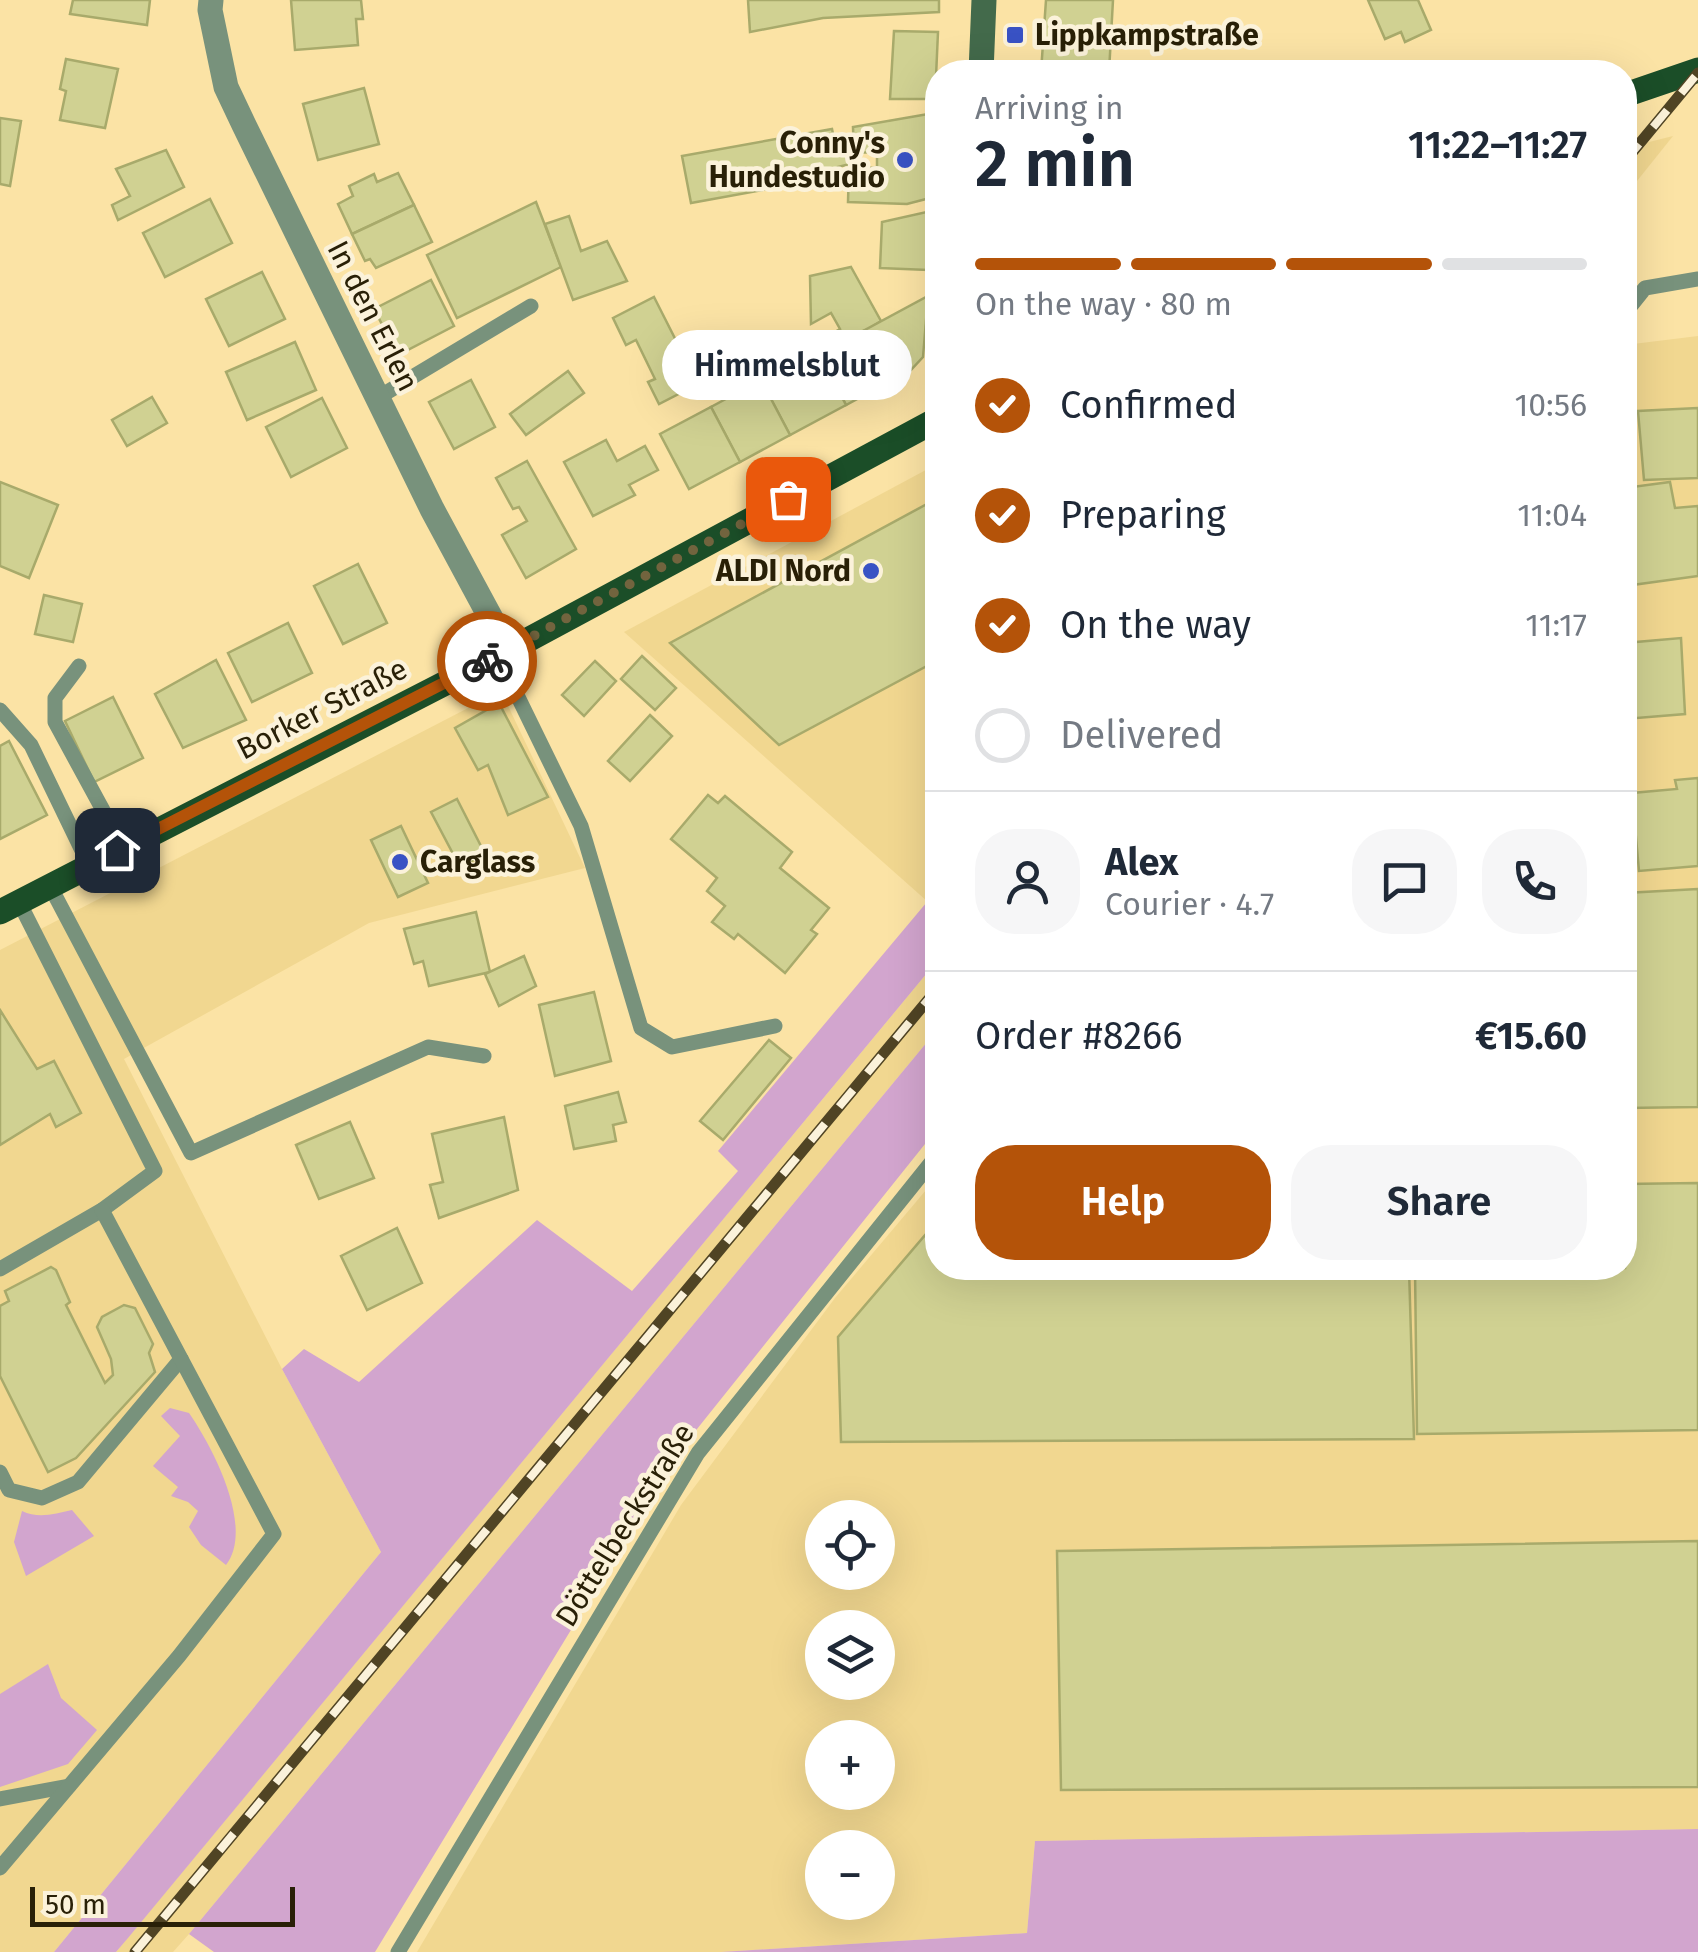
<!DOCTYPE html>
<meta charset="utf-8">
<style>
body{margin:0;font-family:"Fira Sans",sans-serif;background:#f6f6f7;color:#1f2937;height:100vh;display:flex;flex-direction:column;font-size:38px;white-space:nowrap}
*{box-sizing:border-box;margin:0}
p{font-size:32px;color:#747a83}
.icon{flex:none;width:55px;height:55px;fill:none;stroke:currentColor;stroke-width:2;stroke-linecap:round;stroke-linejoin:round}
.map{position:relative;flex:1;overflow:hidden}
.details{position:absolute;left:925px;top:60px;width:712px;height:1220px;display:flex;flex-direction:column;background:#fff;border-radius:40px;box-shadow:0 10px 40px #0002}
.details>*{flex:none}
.tools{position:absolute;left:805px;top:1500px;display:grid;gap:20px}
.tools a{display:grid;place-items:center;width:90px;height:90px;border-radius:50%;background:#fff;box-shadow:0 10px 40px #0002;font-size:50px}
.scale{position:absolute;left:30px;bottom:25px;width:265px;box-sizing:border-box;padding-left:10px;border:5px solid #292007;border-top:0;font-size:28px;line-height:35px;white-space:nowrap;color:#292007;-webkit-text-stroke:8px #fbf2da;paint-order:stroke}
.pin{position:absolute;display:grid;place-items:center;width:85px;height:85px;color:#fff;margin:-42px;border-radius:20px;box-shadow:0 5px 15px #0006}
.courier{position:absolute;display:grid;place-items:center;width:100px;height:100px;margin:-50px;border:8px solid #b45309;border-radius:50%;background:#fff;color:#222;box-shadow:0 2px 12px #0007}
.bubble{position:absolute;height:70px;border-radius:35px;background:#fff;box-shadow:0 10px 40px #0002;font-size:32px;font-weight:600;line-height:70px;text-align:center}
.summary em{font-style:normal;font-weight:600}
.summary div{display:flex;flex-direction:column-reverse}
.summary{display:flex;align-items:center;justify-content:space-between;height:170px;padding:0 50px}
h1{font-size:65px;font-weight:600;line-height:75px}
.bar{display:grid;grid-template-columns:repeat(4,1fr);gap:15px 10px;align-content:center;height:120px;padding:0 50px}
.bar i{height:12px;border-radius:8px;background:#e0e1e3}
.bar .selected{background:#b45309}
.bar p{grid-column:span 4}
.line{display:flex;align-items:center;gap:25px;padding:0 50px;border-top:2px solid #e0e1e3}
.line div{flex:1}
.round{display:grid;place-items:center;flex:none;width:105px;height:105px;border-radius:40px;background:#f6f6f7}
ol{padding:0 50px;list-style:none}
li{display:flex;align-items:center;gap:30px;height:110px}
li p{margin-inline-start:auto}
li .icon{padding:10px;border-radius:50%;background:#b45309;color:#fff;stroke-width:4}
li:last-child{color:#747a83}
li i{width:55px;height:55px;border:5px solid #e0e1e3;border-radius:50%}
.button{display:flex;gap:20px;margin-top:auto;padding:20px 50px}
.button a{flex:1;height:115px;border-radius:40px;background:#b45309;color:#fff;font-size:40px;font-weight:600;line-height:115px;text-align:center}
.button a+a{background:#f6f6f7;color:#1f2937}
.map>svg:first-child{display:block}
</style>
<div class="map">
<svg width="1698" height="1952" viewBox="0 0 1698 1952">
<rect width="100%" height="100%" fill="#fbe3a5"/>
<g fill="#f1d790" fill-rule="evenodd">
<polygon points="1673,136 1625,196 1625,148"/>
<path d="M1698,336V1829L1035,1841L1027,1933L721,1952H417L681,1505L835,1298L937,1177L938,1268H1625V345ZM822,1518H878V1572H822ZM822,1628H878V1682H822ZM822,1738H878V1792H822ZM822,1848H878V1902H822Z"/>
<polygon points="937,464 938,890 928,902 624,632"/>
<polygon points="501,691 585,868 369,923 124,1059 282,1369 381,1552 54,1952 0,1952 0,950"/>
<polygon points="937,961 937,1030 189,1934 173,1952 116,1952"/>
</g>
<g fill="#d2a5ce">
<polygon points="937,890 937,961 128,1938 116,1952 54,1952 381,1552 282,1369 304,1349 359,1382 537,1220 632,1291 738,1171 718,1151"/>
<polygon points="937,1030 937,1129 681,1449 375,1952 214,1952 189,1934"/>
<path d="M170,1408L189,1413C212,1446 255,1527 226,1565L201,1545L189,1527L198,1511L188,1502L171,1496L178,1487L153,1466L180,1436L161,1416Z"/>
<path d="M72,1510L94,1536L26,1576L14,1542L22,1511C38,1519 55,1514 72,1510Z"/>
<polygon points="48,1664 61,1698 97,1730 68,1764 0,1787 0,1694"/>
<polygon points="1698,1829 1698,1952 721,1952 1027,1933 1035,1841"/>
</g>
<g fill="#d0d192" stroke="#a8aa6b" stroke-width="2.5">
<polygon points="73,0 150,0 147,25 70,14"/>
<polygon points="291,0 361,0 363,19 356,19 358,45 295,50"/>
<polygon points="748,0 939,0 939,12 823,18 750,32"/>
<polygon points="1046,0 1113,0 1109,72 1041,72"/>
<polygon points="1368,0 1418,0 1431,30 1405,42 1401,32 1385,39"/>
<polygon points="894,31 938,32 935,99 890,99"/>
<polygon points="66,59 118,69 105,128 60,120 66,91 60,89"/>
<polygon points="364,88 379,144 318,160 303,104"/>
<polygon points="934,113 930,198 907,204 848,202 849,167 877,168 877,152 854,153 853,127"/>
<polygon points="0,118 21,121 10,186 0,184"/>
<polygon points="832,129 834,139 847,145 850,164 838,167 839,176 691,203 682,156"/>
<polygon points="166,150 184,187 118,220 112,205 130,196 116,169"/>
<polygon points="398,173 414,205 352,234 338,204 353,196 349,186 374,174 377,182"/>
<polygon points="210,199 232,243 165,277 143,233"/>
<polygon points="536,202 561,267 457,318 427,255"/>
<polygon points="414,205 432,242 376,268 370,259 365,261 352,234"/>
<polygon points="931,211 928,270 880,268 882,222"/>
<polygon points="569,216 581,251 607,241 627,281 573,300 545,224"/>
<polygon points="851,267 881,321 843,345 835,332 840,329 831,313 811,324 810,276"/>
<polygon points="262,272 285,319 229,346 206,299"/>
<polygon points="431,280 454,326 398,355 374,309"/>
<polygon points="928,296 923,357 910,371 883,385 864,352 872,349 863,331"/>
<polygon points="654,297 698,384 659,404 648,382 655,379 636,340 626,345 613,318"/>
<polygon points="863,331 872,349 864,352 883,385 846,405 821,357"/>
<polygon points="812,340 846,405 790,435 761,380 774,373 779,382 812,364 802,345"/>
<polygon points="295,342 316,390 247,420 226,372"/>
<polygon points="568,371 584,393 526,435 510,414"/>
<polygon points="471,380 495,427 454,449 429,402"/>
<polygon points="761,380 790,435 740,462 711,407"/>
<polygon points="152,397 167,423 127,446 112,420"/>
<polygon points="322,398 347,448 291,477 266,427"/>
<polygon points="711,407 740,462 689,489 660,434"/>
<polygon points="1698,408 1698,478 1644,480 1638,411"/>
<polygon points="606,440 617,461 645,446 658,470 629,485 635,495 593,516 564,462"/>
<polygon points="527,461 576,549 526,578 502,535 527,521 519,507 513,509 496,478"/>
<polygon points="0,482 58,505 29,578 0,566"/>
<polygon points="1670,482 1675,508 1698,506 1698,576 1625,586 1625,516 1634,514 1632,487"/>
<polygon points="938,498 938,660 779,745 670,643"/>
<polygon points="358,564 387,623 343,644 314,586"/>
<polygon points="44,595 82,604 73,642 35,634"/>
<polygon points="288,623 312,673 252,702 228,653"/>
<polygon points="1681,638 1685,714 1625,719 1625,643"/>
<polygon points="642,656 676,688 655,710 621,679"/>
<polygon points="216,660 246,720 183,748 155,694"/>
<polygon points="595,661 616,681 584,716 562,695"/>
<polygon points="113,697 143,758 94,782 65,721"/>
<polygon points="499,703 548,797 508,815 488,765 478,770 455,728"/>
<polygon points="650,715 672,736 630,781 608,761"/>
<polygon points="9,741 47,815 0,839 0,746"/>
<polygon points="1698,778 1698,866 1639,871 1632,793 1677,789 1675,780"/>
<polygon points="708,795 718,803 725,796 792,852 780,868 829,908 811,930 817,934 785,973 738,934 734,939 712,922 725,906 707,891 717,878 671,839"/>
<polygon points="457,799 485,854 460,867 431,812"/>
<polygon points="401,826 428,883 398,897 371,840"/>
<polygon points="1698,889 1698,1107 1625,1108 1625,893"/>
<polygon points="476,912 490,972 429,986 423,961 414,964 404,929"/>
<polygon points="524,956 536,986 499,1006 485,974"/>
<polygon points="594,992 611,1061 555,1076 539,1005"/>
<polygon points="0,1010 37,1069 54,1061 81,1113 56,1127 50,1114 0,1145"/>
<polygon points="769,1040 791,1058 723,1140 700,1121"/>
<polygon points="618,1092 626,1122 613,1125 616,1141 574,1149 565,1106"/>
<polygon points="504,1117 518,1190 439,1218 430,1185 443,1182 432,1134"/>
<polygon points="350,1122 374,1178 319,1199 296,1145"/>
<polygon points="1698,1183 1698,1430 1417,1434 1415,1268 1625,1268 1625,1184"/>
<polygon points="938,1220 938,1268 1409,1268 1414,1439 841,1442 838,1337"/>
<polygon points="397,1228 422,1283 367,1310 341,1256"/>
<polygon points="51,1267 56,1270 70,1302 66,1305 105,1383 113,1375 111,1359 97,1327 102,1317 124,1305 135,1308 153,1344 149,1353 155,1372 76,1458 48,1472 0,1376 0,1306 9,1301 5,1291"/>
<polygon points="1698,1541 1698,1787 1061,1790 1057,1551"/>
</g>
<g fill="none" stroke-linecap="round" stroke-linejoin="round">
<g stroke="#78927c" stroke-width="15">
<polyline points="1625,313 1645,288 1698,279"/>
<polyline points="379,397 531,306"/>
<polyline points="498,656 581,826 641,1028 672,1047 775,1026"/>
<polyline points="79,666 55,698 55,722 123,847"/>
<polyline points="0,710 31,745 89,865"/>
<polyline points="50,886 191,1153 428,1047 484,1056"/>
<polyline points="0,1269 102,1210 155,1171 19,902"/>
<polyline points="0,1472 9,1490 42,1498 78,1482 181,1359"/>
<polyline points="0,1799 69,1786"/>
<polyline points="0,1868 179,1656 274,1534 102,1210"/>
<polyline points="398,1952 698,1453 938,1154"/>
</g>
<polyline stroke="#78927c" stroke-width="25" points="211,0 210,10 226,87 244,125 432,509 508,650"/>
<polyline stroke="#436a4b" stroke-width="25" points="981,72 984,0"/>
<g stroke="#1b4e28" stroke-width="25">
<polyline points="1625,95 1698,70"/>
<polyline points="0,912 498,656 938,419"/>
</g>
<defs>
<g id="rail">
<polyline points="1625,161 1698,73"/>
<polyline points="135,1952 938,988"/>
</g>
</defs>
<use href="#rail" stroke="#504424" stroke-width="11"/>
<use href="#rail" stroke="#fbf2da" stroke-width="8" stroke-dasharray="22" stroke-linecap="butt"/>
</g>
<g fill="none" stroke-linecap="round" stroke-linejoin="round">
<polyline stroke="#72643e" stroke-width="10" stroke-dasharray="0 18" points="487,661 788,499"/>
<polyline stroke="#b45309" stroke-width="12" points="117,850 487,661"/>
</g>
<g fill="#3952c4" stroke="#fbf2da" stroke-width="4">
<rect x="1005" y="25" width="20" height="20" rx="5"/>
<circle cx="905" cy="160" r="10"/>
<circle cx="871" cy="571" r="10"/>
<circle cx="400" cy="862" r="10"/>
</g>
<g text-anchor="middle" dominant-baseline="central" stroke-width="9" stroke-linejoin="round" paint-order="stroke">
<g font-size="30" font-weight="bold" fill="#292007" stroke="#fbf2da" text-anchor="start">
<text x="1035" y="35">Lippkampstraße</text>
<text x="885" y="143" text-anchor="end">Conny's<tspan x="885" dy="34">Hundestudio</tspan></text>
<text x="851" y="571" text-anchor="end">ALDI Nord</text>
<text x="420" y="862">Carglass</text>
</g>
<g font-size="30" fill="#292007" stroke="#fbf2da">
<text transform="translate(373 316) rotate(63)">In den Erlen</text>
<text transform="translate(322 709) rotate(-27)">Borker Straße</text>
<text transform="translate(625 1525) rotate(-58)">Döttelbeckstraße</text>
</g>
</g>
</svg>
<div class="tools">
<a><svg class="icon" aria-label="locate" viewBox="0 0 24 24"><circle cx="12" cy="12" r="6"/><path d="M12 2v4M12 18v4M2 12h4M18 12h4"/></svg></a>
<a><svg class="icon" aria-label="layers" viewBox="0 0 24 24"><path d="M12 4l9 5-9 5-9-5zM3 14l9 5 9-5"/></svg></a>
<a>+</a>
<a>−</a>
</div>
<div class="scale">50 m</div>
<div class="pin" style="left:788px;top:499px;background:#ea580c"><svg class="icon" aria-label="bag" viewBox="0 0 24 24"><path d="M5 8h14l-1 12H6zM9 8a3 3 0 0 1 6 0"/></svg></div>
<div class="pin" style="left:117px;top:850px;background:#1f2937"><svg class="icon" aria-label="home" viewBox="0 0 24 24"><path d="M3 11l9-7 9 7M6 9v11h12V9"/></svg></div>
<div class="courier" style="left:487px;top:661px"><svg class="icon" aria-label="bike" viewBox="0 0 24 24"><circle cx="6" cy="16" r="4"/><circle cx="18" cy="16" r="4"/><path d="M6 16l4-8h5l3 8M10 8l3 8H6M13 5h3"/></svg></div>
<div class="bubble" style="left:662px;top:330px;width:250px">Himmelsblut</div>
<section class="details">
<div class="summary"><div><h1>2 min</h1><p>Arriving in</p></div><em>11:22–11:27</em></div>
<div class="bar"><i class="selected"></i><i class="selected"></i><i class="selected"></i><i></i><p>On the way · 80 m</p></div>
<ol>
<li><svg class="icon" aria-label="check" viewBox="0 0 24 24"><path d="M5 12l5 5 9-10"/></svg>Confirmed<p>10:56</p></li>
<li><svg class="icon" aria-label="check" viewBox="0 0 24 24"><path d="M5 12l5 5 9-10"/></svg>Preparing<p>11:04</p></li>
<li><svg class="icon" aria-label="check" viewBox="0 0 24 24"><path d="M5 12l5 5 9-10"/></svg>On the way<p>11:17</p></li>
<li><i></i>Delivered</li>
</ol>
<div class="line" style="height:180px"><a class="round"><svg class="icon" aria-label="person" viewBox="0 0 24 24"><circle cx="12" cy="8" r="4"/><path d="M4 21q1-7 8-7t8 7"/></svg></a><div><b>Alex</b><p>Courier · 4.7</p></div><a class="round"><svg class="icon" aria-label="chat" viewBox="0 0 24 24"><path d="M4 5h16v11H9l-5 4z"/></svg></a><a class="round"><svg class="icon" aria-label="phone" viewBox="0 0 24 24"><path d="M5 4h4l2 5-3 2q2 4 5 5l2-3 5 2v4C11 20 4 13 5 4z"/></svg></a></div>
<div class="line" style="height:130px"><div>Order #8266</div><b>€15.60</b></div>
<div class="button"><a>Help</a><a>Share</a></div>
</section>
</div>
